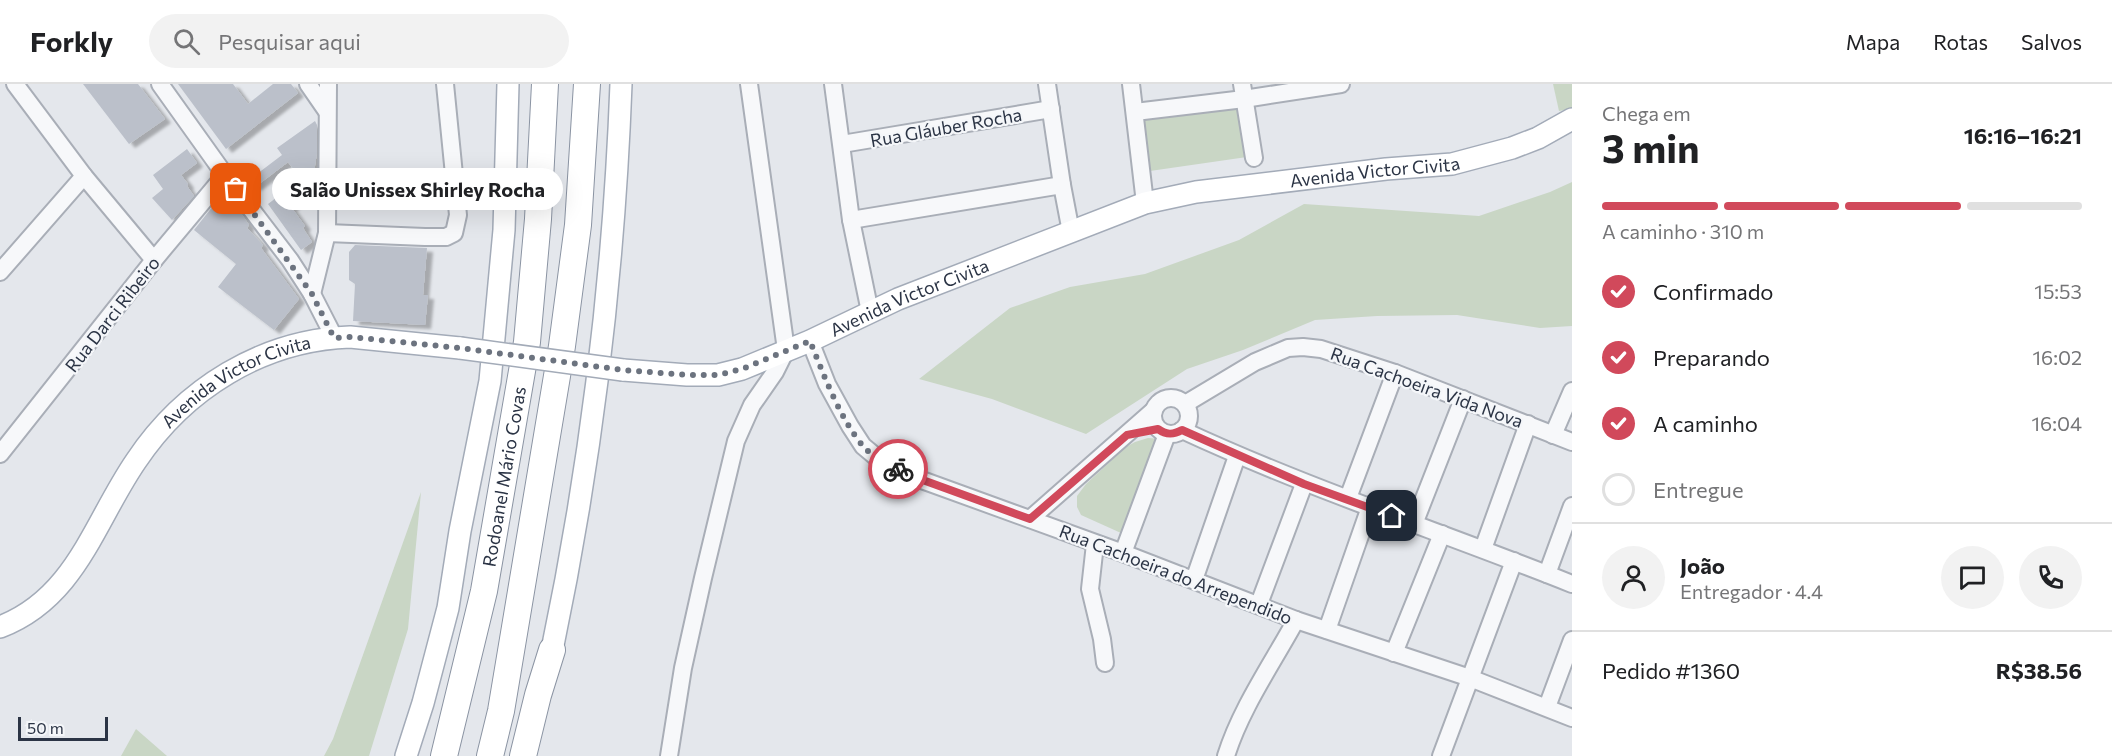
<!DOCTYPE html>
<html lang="pt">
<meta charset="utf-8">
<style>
body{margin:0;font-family:Commissioner,sans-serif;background:#f2f2f2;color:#202124;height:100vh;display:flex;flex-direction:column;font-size:22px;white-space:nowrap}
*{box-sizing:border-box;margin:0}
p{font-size:20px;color:#757577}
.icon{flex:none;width:33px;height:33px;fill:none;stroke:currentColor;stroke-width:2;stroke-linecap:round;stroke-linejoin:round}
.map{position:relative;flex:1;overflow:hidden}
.side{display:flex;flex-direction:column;background:#fff;width:540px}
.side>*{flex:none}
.scale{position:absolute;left:18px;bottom:15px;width:90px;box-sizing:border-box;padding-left:6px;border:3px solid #2b3445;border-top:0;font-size:16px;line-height:21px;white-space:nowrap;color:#2b3445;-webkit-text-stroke:4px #f4f6f9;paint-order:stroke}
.pin{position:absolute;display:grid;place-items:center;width:51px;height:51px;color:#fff;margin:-26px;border-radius:12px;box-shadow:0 3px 9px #0006}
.courier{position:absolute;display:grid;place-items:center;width:60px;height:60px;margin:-30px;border:4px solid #d1495b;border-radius:50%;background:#fff;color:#222;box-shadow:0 2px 8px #0007}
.bubble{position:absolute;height:42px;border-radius:21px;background:#fff;box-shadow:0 6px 24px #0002;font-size:20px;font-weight:700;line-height:42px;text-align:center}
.overview em{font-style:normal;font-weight:700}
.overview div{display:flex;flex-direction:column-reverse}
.overview{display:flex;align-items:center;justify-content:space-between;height:102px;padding:0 30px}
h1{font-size:39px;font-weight:700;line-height:45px}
.bar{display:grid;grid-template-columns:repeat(4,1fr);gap:9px 6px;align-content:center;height:72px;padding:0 30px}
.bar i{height:8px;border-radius:4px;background:#e0e0e0}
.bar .selected{background:#d1495b}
.bar p{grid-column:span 4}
.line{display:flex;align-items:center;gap:15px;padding:0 30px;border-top:2px solid #e0e0e0}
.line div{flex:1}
.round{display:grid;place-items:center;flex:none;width:63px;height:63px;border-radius:32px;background:#f2f2f2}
ol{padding:0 30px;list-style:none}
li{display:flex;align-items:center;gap:18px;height:66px}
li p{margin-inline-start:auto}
li .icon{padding:6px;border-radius:50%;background:#d1495b;color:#fff;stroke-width:4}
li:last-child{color:#757577}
li i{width:33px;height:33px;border:3px solid #e0e0e0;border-radius:50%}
header{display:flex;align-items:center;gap:36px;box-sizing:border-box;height:84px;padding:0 30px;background:#fff;border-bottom:2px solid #e0e0e0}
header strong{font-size:28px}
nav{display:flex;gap:33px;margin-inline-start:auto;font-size:21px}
.search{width:420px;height:54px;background:#f2f2f2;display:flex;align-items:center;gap:15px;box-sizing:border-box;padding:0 21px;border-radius:33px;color:#757577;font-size:22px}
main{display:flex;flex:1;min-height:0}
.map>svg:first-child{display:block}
</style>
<header>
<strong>Forkly</strong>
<div class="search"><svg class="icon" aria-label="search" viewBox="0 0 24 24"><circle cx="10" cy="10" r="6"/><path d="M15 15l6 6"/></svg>Pesquisar aqui</div>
<nav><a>Mapa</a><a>Rotas</a><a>Salvos</a></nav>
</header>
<main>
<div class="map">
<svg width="1572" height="672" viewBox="0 0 1572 672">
<defs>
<filter id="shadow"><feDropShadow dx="6" dy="4" stdDeviation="1.5" flood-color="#0004"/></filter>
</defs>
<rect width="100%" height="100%" fill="#e4e7ec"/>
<g fill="#c9d6c5">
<polygon points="1553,0 1572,0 1572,25 1559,27"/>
<polygon points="1239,21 1247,73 1150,87 1143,35"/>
<polygon points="1572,98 1572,242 1540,244 1457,231 1377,232 1315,236 1243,266 1187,285 1086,350 992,315 919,295 1010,224 1070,203 1145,190 1239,156 1304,120 1479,132 1550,108"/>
<polygon points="1148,354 1162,355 1121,449 1081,431 1077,423 1077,412 1086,400 1126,363 1135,358"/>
<polygon points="421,408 408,545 369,672 324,672 333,655"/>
<polygon points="136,645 167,672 121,672"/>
</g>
<g fill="#bbc0ca" filter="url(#shadow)">
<polygon points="83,0 138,0 165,35 129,60"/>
<polygon points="178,0 233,0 248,20 273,0 291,0 298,9 226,65"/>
<polygon points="315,37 317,41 317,69 311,107 291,123 305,142 303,144 312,158 301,166 268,120 301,95 288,78 255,103 249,96 282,71 277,64"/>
<polygon points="187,65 197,79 181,91 188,100 187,102 194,112 172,136 152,114 163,105 153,91"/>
<polygon points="218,118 223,118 236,122 249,141 247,144 263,161 261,164 299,215 274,246 218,203 236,180 194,146 213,122"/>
<polygon points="355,161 427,164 423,211 428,211 425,241 353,237 355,200 349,196 349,168"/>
</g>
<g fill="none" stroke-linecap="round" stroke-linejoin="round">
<defs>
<g id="minor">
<polyline points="15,0 84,92 154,176"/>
<polyline points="160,0 225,91 290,176 312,210 334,253"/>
<polyline points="308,0 326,26"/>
<polyline points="833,0 851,136 870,228"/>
<polyline points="1047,0 1062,101 1071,148"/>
<polyline points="1131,0 1145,119"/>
<polyline points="1242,0 1254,74"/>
<polyline points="1135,28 1244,15 1341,0"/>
<polyline points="842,60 1051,25"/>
<polyline points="851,136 1062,101"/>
<polyline points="327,149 425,153 446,153 454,149 458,131 445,0"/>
<polyline points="0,188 84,92"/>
<polyline points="312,210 327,149 328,0"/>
<polyline points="810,257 827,300 850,342 863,362 881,377 919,395 1123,469 1296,536 1470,594 1572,634"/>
<circle cx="1171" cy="332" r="18"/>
<polyline points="1185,320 1255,278 1288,264 1303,263 1321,265 1395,289 1572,358"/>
<path d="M1182,346C1309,405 1442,448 1572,500"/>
<polyline points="1553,351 1572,307"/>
<polyline points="0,370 154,176 225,91"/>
<polyline points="1348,414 1395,289"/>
<polyline points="1030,435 1154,326"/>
<polyline points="1414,440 1463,315"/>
<polyline points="1095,460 1090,505 1102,555 1105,579"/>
<polyline points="1483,465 1528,340"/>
<polyline points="1123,469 1167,350"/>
<polyline points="1547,490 1572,422"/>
<polyline points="1194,496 1237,372"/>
<polyline points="1259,520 1304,400"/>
<polyline points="1327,546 1370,423"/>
<polyline points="1394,569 1442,450"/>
<polyline points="1547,623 1572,556"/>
<polyline points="669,672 683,584 703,494 736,357 752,321 775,288 786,266 749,0"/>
<path d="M1226,672C1241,624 1272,580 1296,536"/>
<polyline points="1441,672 1514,477"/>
</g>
<g id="major">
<path id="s1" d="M623,286L687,291H718L742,285L810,257L898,215L1145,119L1196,108L1386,85L1452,80L1512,64L1538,54L1572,35"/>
<path id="s2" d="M0,543C76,514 94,438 136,377C184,305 262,256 350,253L460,264"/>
<path d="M552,566C591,380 614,190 621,0"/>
<polyline points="406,672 423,619 448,524 460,447 490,297 504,146 508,0"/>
</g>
<g id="highway">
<path id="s3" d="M444,672L484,507L527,258L538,135L545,0"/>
<polyline points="490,672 501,627 562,262 578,141 587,0"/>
<polyline points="523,672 538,611 552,566"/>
</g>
</defs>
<use href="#minor" stroke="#a9aeb7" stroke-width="20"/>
<use href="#major" stroke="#a3abb8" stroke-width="24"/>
<use href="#highway" stroke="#8b94a3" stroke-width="28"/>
<use href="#minor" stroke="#f7f8fa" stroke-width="16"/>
<use href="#major" stroke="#fff" stroke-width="21"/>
<use href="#highway" stroke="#fff" stroke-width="26"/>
<defs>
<polyline id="major-bridge" points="460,264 623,286"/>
</defs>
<use href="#major-bridge" stroke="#a3abb8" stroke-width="24" stroke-linecap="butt"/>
<use href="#major-bridge" stroke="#fff" stroke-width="21"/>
</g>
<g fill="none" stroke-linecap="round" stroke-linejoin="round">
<path stroke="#6c737f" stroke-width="6" stroke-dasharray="0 10.8" d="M236,105L312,210L334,254L350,253L460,264L623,286L687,291H718L742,285L810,257C823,289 840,335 863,362C872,372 885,379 898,385"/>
<path stroke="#d1495b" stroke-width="8" d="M898,385L920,395L1030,435L1127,351L1158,345C1166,351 1173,351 1182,346L1304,400L1392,432"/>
</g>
<g text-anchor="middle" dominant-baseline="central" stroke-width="4.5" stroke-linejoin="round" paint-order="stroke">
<g font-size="18" fill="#2b3445" stroke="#f4f6f9">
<text transform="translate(946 43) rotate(-10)">Rua Gláuber Rocha</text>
<text stroke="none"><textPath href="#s1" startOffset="788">Avenida Victor Civita</textPath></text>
<text stroke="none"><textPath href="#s1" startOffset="302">Avenida Victor Civita</textPath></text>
<text transform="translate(112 230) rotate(-52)">Rua Darci Ribeiro</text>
<text stroke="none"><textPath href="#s2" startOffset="351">Avenida Victor Civita</textPath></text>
<text transform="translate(1427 303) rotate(20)">Rua Cachoeira Vida Nova</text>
<text stroke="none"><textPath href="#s3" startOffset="286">Rodoanel Mário Covas</textPath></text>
<text transform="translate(1176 490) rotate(21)">Rua Cachoeira do Arrependido</text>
</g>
</g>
</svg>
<div class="scale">50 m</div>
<div class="pin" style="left:236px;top:105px;background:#ea580c"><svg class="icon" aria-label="bag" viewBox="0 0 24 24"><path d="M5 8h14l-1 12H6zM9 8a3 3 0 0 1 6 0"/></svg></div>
<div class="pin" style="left:1392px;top:432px;background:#1f2937"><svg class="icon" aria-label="home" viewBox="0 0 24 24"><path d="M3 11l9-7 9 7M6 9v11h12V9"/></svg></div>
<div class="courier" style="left:898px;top:385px"><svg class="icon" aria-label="bike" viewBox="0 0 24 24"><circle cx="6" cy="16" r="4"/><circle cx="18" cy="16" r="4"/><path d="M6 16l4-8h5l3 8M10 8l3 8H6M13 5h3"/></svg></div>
<div class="bubble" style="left:272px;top:84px;width:291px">Salão Unissex Shirley Rocha</div>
</div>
<section class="side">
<div class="overview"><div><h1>3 min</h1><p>Chega em</p></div><em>16:16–16:21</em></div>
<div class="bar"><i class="selected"></i><i class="selected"></i><i class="selected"></i><i></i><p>A caminho · 310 m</p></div>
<ol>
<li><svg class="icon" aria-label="check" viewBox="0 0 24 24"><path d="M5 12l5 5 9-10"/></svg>Confirmado<p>15:53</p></li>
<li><svg class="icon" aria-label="check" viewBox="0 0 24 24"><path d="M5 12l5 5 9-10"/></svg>Preparando<p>16:02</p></li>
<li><svg class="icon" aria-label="check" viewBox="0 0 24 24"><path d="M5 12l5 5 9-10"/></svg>A caminho<p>16:04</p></li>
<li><i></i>Entregue</li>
</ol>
<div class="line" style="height:108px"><a class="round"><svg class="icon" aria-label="person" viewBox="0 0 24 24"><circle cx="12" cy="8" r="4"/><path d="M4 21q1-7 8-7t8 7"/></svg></a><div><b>João</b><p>Entregador · 4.4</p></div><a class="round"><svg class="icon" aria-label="chat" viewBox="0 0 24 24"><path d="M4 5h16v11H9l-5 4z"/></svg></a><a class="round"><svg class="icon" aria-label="phone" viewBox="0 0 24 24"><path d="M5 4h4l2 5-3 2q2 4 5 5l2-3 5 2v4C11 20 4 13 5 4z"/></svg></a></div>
<div class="line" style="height:78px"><div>Pedido #1360</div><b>R$38.56</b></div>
</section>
</main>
